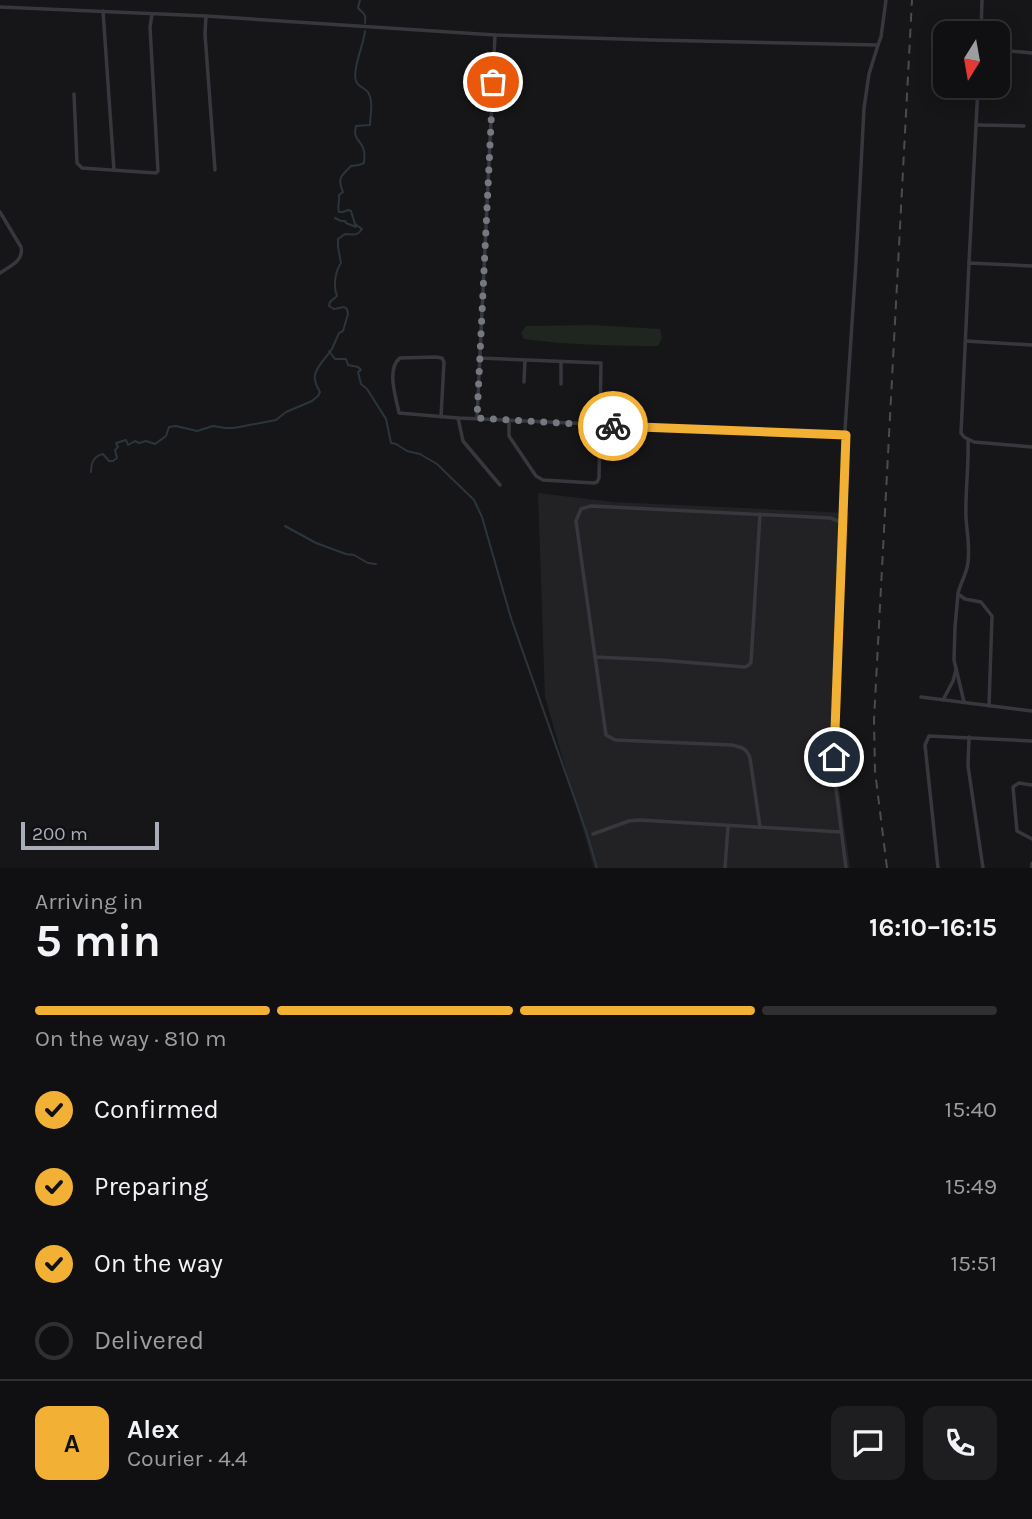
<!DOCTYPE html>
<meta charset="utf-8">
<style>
body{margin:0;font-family:Karla,sans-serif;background:#1e1e20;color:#f1f3f6;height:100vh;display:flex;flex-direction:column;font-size:26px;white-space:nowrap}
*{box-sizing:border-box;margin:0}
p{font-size:23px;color:#9c9d9f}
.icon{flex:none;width:38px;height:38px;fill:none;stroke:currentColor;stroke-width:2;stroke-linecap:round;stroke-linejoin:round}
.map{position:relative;height:868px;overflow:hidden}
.drawer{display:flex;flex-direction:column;background:#101012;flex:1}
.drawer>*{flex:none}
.needle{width:46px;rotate:191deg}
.controls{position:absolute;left:933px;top:21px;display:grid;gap:14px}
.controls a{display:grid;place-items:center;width:77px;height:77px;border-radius:14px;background:#101012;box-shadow:0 4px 18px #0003,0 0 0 2px #303032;font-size:35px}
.scale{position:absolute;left:21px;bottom:18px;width:138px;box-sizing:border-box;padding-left:7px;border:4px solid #a8adb8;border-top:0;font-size:19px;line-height:24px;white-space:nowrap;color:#a8adb8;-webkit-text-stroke:5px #111113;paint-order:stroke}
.pin{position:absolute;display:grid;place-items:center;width:60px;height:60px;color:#fff;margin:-30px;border:4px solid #fff;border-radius:50%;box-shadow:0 2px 7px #0007}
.courier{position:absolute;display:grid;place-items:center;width:70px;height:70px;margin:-35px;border:5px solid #f2b134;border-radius:50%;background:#fff;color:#222;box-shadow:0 2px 9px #0007}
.summary em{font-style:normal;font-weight:700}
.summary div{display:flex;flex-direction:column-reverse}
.summary{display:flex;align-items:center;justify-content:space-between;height:119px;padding:0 35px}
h1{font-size:46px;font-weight:700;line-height:52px}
.bar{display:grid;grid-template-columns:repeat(4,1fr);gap:10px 7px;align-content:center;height:84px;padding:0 35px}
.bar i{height:9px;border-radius:5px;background:#303032}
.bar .active{background:#f2b134}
.bar p{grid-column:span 4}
.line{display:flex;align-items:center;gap:18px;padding:0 35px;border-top:2px solid #303032}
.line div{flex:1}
.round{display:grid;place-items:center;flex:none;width:74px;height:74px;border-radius:14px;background:#1e1e20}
ol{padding:0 35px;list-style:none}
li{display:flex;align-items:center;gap:21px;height:77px}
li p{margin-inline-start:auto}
li .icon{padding:7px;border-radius:50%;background:#f2b134;color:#111;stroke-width:4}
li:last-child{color:#9c9d9f}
li i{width:38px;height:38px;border:4px solid #303032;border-radius:50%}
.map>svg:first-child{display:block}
</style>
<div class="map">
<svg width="1032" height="868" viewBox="0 0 1032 868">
<rect width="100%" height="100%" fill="#161618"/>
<polygon fill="#222225" points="538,493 613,502 849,513 836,767 850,868 594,868 545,697"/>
<path fill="#1e261f" d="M593,325L660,329L662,338L658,346C613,346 569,345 524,339L521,333L526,326Z"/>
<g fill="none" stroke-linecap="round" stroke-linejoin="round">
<g stroke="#2c353c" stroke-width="2">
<path d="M360,0L358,8C364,15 366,12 365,23"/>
<polyline points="335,218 341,221 345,221 346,223 356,227 355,225"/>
<polyline points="329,351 335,359 346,359 348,365 358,367 361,370 358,372 361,384 367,389 386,419 391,443 396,444 407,451 420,454 437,464 474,500 482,517 511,618 587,834 597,868"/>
<path d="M91,472C91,462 94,456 103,454L109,461H113L117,458L115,450L118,447L116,443L126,440L128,445L135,441L139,443L146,441L155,444L166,436L169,427L176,426L197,431L213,426L225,428H234L276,420L286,412L312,401L318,396L320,392C317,387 314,380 315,375C317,365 327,357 332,349C334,344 337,338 339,333L343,331L348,314L347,309L344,307L334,309L329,306L330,302L337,296C333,286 335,272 341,263L338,247V239L345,234C353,234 357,237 362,229L355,224L351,211L348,210L343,212H339C337,207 340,200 339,195L343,192C337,178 341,176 351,166L359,165L364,163C364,159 365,155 364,151C362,140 352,140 356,126L370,125C370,115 374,102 368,92C364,87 358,87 356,81C352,69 364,44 365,31"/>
<polyline points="285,526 316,543 346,554 354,555 368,563 376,564"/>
</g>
<g stroke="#37383d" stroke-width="3.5">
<polyline points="0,7 206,16 495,35 652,40 878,45 869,74 864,108 856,262 845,430 844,509 841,522"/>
<polyline points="103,11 114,170"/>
<polyline points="206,16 205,34 215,170"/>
<polyline points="981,33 982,0"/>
<polyline points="878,45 881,37 886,0"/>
<polyline points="998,50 1032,53"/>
<polyline points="74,94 77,163 82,168 156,173 158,171 150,27 152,14"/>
<polyline points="977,125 1024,126"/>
<path d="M0,212L21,247C24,261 10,266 0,273"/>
<polyline points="969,263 978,86"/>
<polyline points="1032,266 969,263 961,433 964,437 974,442 1032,447"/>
<polyline points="966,341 1032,345"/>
<polyline points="479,358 601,363 599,478 597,482 594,483 543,480 536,476 509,436 509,420"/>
<polyline points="561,362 561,384"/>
<polyline points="524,382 525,360"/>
<path d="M441,417L444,362L442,358L436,357L400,358C386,369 396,397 399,413L458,418L846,435"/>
<polyline points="458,418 463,441 500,485"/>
<polyline points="477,418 495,35"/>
<path d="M968,440C969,466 965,492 966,518C967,533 970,547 968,562C967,574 960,583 958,594L965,599L981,602L992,616L989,706"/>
<polyline points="958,594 955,627 954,660 964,702"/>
<polyline points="595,657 659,660 745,667 749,665 751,662 760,514"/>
<polyline points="921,697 1032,711"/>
<polyline points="943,700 953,681 956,670"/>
<polyline points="969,737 968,766 983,868"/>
<polyline points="1032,785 1019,783 1013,787 1017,831 1032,839"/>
<path d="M760,827L750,758C747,748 741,747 732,745L615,740L606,735L576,521L581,509L591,506L830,518L841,522L833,765L846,868"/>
<polyline points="593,834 629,821 640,820 841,832"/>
<polyline points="725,868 728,826"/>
<polyline points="938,868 925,745 929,736 1032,741"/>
<polyline points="1032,868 1032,863"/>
</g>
<polyline stroke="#4a4c52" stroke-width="2" stroke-dasharray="9 7" stroke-linecap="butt" points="887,868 875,771 874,720 912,0"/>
</g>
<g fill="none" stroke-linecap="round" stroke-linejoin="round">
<polyline stroke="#757880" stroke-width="7" stroke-dasharray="0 12.6" points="493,82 477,418 613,426"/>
<polyline stroke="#f2b134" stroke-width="9" points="613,426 846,435 834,757"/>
</g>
</svg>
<div class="controls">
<a><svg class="needle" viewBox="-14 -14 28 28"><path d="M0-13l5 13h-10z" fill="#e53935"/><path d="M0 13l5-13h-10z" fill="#9c9d9f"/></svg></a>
</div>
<div class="scale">200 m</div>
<div class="pin" style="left:493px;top:82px;background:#ea580c"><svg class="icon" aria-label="bag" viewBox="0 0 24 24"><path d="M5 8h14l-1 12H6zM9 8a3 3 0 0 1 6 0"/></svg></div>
<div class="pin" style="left:834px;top:757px;background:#1f2937"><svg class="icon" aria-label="home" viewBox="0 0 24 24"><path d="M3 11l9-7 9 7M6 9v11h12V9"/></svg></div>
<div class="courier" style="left:613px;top:426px"><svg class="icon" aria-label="bike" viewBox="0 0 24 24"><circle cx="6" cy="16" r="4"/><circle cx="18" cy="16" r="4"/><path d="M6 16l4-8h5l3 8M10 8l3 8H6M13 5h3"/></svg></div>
</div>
<section class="drawer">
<div class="summary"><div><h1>5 min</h1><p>Arriving in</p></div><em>16:10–16:15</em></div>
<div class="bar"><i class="active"></i><i class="active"></i><i class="active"></i><i></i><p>On the way · 810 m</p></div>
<ol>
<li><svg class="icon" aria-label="check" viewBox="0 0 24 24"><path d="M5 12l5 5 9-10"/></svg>Confirmed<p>15:40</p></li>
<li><svg class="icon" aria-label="check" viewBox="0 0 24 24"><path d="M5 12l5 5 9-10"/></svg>Preparing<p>15:49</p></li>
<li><svg class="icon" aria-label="check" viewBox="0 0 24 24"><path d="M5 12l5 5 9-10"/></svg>On the way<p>15:51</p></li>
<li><i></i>Delivered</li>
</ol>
<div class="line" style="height:126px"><b class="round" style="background:#f2b134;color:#111">A</b><div><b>Alex</b><p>Courier · 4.4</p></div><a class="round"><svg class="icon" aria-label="chat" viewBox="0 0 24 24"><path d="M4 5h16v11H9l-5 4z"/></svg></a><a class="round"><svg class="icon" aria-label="phone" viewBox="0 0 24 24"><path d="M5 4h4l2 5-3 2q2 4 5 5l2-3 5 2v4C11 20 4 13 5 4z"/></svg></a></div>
</section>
